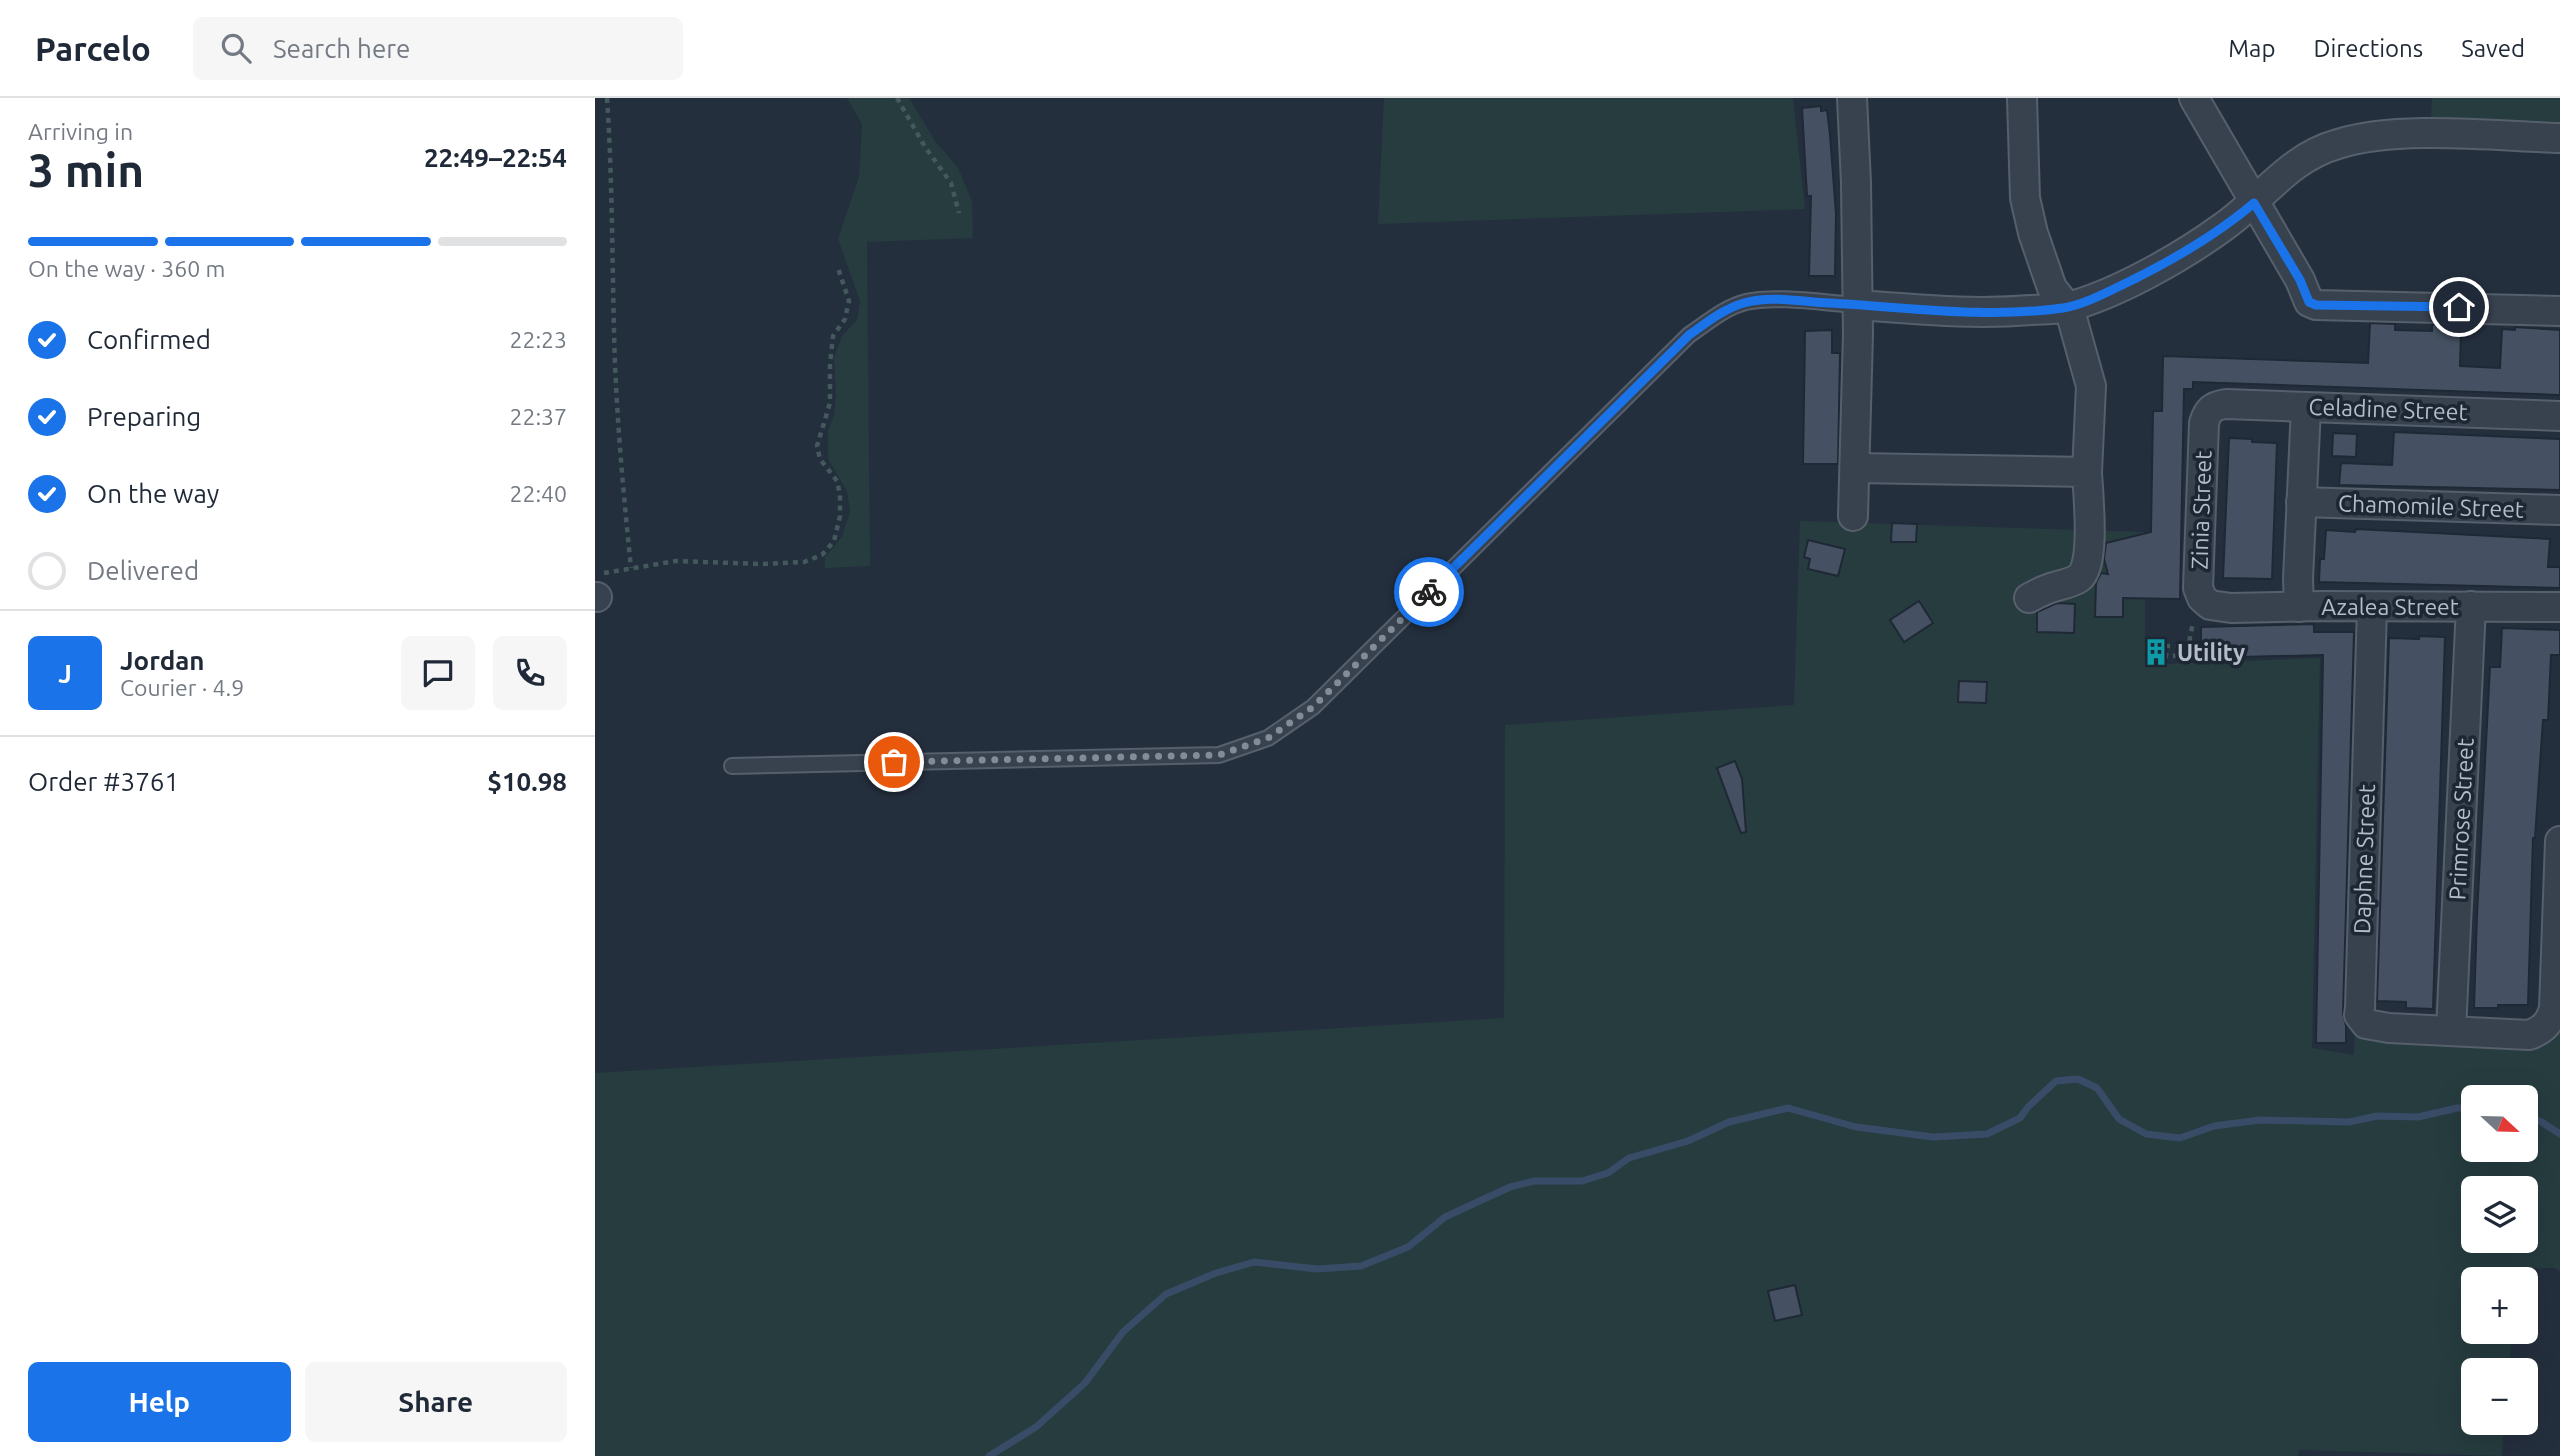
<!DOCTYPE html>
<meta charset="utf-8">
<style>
body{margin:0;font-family:Ubuntu,sans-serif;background:#f6f6f7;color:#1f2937;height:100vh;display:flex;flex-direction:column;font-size:26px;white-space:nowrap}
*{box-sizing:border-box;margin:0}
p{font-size:23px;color:#747a83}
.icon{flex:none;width:38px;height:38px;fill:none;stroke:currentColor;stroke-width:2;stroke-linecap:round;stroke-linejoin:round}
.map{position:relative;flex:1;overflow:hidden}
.panel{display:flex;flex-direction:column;background:#fff;width:595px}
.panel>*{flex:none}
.needle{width:46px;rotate:112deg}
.controls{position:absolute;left:1866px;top:987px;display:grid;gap:14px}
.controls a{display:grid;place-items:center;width:77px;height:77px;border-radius:10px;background:#fff;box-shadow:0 7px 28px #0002;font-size:35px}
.pin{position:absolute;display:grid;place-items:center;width:60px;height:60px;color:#fff;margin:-30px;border:4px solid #fff;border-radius:50%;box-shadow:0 2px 7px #0007}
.courier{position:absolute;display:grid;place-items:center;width:70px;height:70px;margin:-35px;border:5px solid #1a73e8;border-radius:50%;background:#fff;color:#222;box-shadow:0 2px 9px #0007}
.summary em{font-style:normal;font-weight:700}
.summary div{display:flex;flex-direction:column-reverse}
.summary{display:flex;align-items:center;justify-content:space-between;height:119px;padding:0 28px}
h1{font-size:46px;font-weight:700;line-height:52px}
.bar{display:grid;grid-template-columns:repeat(4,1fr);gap:10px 7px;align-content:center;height:84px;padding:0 28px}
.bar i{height:9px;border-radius:5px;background:#e0e1e3}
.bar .active{background:#1a73e8}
.bar p{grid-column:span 4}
.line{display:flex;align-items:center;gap:18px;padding:0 28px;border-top:2px solid #e0e1e3}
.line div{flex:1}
.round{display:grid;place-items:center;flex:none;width:74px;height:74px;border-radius:10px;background:#f6f6f7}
ol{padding:0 28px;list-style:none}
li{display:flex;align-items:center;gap:21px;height:77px}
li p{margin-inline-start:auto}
li .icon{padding:7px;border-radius:50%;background:#1a73e8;color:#fff;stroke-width:4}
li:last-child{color:#747a83}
li i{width:38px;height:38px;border:4px solid #e0e1e3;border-radius:50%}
.button{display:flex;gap:14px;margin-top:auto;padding:14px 28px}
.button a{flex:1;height:80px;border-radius:10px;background:#1a73e8;color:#fff;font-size:28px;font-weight:700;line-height:80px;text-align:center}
.button a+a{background:#f6f6f7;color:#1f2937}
header{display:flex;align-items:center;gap:42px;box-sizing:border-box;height:98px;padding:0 35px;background:#fff;border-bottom:2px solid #e0e1e3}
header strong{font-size:33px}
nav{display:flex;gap:38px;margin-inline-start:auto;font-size:24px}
.search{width:490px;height:63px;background:#f6f6f7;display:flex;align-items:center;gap:18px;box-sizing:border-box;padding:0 24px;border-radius:10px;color:#747a83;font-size:26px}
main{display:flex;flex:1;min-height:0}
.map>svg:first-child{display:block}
</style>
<header>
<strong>Parcelo</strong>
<div class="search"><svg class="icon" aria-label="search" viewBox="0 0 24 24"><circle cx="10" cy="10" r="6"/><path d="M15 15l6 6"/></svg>Search here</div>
<nav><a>Map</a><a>Directions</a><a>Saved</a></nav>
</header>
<main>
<section class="panel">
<div class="summary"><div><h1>3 min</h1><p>Arriving in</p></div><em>22:49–22:54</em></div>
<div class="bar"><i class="active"></i><i class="active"></i><i class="active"></i><i></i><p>On the way · 360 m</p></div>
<ol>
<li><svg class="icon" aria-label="check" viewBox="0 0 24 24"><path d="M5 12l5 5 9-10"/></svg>Confirmed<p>22:23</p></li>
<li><svg class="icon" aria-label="check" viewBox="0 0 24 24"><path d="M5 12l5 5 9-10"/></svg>Preparing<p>22:37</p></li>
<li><svg class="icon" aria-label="check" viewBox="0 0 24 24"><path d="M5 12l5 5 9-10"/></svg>On the way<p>22:40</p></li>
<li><i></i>Delivered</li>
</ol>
<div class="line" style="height:126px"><b class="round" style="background:#1a73e8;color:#fff">J</b><div><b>Jordan</b><p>Courier · 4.9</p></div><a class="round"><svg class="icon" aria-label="chat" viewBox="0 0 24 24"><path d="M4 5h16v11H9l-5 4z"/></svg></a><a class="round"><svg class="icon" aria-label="phone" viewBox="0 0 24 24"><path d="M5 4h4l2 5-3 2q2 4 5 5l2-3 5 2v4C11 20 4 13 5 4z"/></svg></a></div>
<div class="line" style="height:91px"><div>Order #3761</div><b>$10.98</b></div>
<div class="button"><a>Help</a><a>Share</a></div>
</section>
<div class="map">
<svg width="1965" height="1358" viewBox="0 0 1965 1358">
<rect width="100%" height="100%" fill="#242f3e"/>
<g fill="#263c3f" fill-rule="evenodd">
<polygon points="252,0 314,0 340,43 363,70 377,103 378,140 272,144 275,468 230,470 230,459 247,439 255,414 252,393 233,361 233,333 239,317 241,298 239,259 247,238 262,222 265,203 243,141 264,79 267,26"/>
<polygon points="789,0 1198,0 1210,111 783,126"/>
<polygon points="1837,0 1965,0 1965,25 1836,22"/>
<path d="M1205,423L1550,434V567L1725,560L1717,950L1759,957L1760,935L1965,922V1173L1960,1170H1922L1921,1181H1878V1234H1917L1914,1272H1878V1325H1909L1907,1358L1704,1352L1703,1358H0V975L909,920L910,627L1199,607ZM1878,999H1930V1052H1878ZM1878,1090H1930V1143H1878Z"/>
</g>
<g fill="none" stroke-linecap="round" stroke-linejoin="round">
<g stroke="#394c67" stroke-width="7">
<polyline points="1930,1018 1945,1023 1965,1036"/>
<polyline points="394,1358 441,1329 490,1285 528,1234 571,1196 621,1175 659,1164 722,1171 766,1168 813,1149 850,1119 915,1089 939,1083 987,1083 1013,1075 1034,1060 1093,1043 1134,1024 1193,1010 1261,1029 1338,1039 1392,1036 1425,1020 1433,1009 1461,983 1483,981 1502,990 1524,1021 1551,1036 1585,1040 1619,1028 1665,1022 1754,1024 1782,1018 1823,1019 1862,1010 1878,1010"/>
</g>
</g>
<g fill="#455162" stroke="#1f2835" stroke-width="2">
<polygon points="1226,8 1226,13 1232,12 1235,37 1241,116 1240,178 1214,178 1216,98 1212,98 1207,10"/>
<polygon points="1775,225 1800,226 1800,232 1837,233 1837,226 1862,227 1862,233 1866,233 1865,268 1905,270 1907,231 1920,232 1920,229 1965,232 1965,297 1598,284 1598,291 1589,291 1585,501 1528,500 1528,519 1500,519 1501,485 1506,475 1513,476 1509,461 1511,445 1556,434 1558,313 1567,313 1568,258 1773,265"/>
<polygon points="1237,232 1237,255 1245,255 1243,366 1208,366 1210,233"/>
<polygon points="1799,334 1965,341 1965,392 1744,387 1746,365 1797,367"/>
<polygon points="1738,335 1762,336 1761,359 1737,358"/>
<polygon points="1634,340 1657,341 1657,344 1682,345 1677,481 1628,480"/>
<polygon points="1297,425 1322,426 1321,444 1296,444"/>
<polygon points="1761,431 1955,441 1953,469 1965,469 1965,490 1724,484 1725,461 1729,461 1731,432 1760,434"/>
<polygon points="1213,442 1250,451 1243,478 1213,471 1215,461 1209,459"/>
<polygon points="1324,503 1338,525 1309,544 1295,522"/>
<polygon points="1462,505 1480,506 1479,535 1442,534 1442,514"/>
<polygon points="1719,526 1719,534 1759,534 1748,915 1751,928 1751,945 1721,945 1728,557 1606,560 1606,529"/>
<polygon points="1907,530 1965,532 1965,557 1956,557 1953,622 1948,622 1940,740 1938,740 1933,907 1903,907 1903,910 1879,910 1882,817 1895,569 1905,569"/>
<polygon points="1824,538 1850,539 1838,911 1811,910 1811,904 1782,903 1794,540 1824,541"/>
<polygon points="1364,583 1392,584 1391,605 1363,604"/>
<polygon points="1140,663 1147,681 1151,734 1146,735 1122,670"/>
<polygon points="1200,1187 1207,1217 1180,1223 1173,1193"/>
</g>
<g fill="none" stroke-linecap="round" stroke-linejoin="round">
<defs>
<path id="lane" d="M137,668L624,657L673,640L718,609L1094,237C1112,225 1130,209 1151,204C1181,197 1230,205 1262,207"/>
<g id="street">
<polyline points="1257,0 1261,85 1263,236 1258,418"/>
<polyline points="1427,0 1430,100 1438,135 1457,190 1472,209 1477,220 1496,288 1492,374"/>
<polyline points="1599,0 1705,182 1714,204 1721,207 1965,213"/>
<path d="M1262,207C1322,211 1375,217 1436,212C1448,211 1461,212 1473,209C1522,196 1587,159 1628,129C1668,101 1693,60 1743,46C1804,27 1900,38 1965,40"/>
<path d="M1965,318L1631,306C1617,308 1613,312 1609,325L1603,490L1607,500L1615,507L1636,510L1728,508L1965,509"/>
<path d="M1261,370L1492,374C1493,396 1501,468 1484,480C1475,486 1463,487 1453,491C1447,493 1440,497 1434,500"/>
<polyline points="1706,404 1965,412"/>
<polyline points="0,499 2,499"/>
<polyline points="1704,509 1703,481 1711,309"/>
<path d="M1777,509L1765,910L1764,917L1771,926L1794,930L1934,937C1948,932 1955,925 1959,910L1965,743"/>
<polyline points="1856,933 1876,508"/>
</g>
</defs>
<use href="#lane" stroke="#565f6c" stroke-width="18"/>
<use href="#street" stroke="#565f6c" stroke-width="32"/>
<g stroke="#44595c" stroke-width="4.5" stroke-dasharray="5 5" stroke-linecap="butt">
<path d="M12,0C18,89 17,178 20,267C23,335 29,402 36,470"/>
<polyline points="302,0 330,49 356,85 364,115"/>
<polyline points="9,475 81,463 166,466 209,464 227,457 239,443 245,418 245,397 242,383 225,361 222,348 235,305 235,266 238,238 250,221 254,203 243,170"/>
<polyline points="1595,548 1572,548 1571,558 1594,557 1595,538 1598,525"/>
</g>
<use href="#lane" stroke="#38414e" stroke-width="14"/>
<use href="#street" stroke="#38414e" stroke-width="28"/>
</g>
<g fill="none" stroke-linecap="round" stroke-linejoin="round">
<polyline stroke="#828b98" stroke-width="7" stroke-dasharray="0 12.6" points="299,664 624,657 673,640 718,609 834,494"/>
<path stroke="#1a73e8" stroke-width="9" d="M834,494L1094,237C1111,225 1128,211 1149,205C1175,197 1208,204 1234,205C1312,209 1390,221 1468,210C1487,207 1506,197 1523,189C1571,166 1618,140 1659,105L1705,182L1714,204L1721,207L1864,209"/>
</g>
<defs>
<symbol id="building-bare" viewBox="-9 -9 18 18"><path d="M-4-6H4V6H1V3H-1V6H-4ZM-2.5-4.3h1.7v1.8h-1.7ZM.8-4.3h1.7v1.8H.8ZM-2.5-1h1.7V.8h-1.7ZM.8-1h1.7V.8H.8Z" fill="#0f9aa8" stroke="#1d2633" stroke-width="2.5" paint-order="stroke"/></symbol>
</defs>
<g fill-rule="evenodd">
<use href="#building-bare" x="1542" y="535" width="38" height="38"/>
</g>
<g text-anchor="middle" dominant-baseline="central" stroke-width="7" stroke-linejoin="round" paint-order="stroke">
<g font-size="23" fill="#b4bcc9" stroke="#1d2633">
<text transform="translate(1793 311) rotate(2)">Celadine Street</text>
<text transform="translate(1836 408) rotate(2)">Chamomile Street</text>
<text transform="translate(1606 412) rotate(-88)">Zinia Street</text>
<text x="1795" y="508">Azalea Street</text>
<text transform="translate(1866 721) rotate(-87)">Primrose Street</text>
<text transform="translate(1769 761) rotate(-88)">Daphne Street</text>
</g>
<g font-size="23" font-weight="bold" fill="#b4bcc9" stroke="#1d2633" text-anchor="start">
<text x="1582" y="554">Utility</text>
</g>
</g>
</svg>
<div class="controls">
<a><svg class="needle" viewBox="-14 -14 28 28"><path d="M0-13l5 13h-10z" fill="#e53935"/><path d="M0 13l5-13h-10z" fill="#747a83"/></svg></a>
<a><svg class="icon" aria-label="layers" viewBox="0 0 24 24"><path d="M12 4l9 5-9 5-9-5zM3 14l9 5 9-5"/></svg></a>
<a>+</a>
<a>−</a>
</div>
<div class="pin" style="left:299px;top:664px;background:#ea580c"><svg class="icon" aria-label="bag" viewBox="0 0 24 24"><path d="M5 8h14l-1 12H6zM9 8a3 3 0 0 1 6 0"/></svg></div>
<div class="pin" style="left:1864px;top:209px;background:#1f2937"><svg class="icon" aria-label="home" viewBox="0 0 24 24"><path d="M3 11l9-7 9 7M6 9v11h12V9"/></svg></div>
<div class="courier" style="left:834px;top:494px"><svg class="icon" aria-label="bike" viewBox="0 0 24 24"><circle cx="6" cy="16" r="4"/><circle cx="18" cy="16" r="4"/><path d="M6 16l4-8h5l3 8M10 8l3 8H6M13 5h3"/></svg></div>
</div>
</main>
